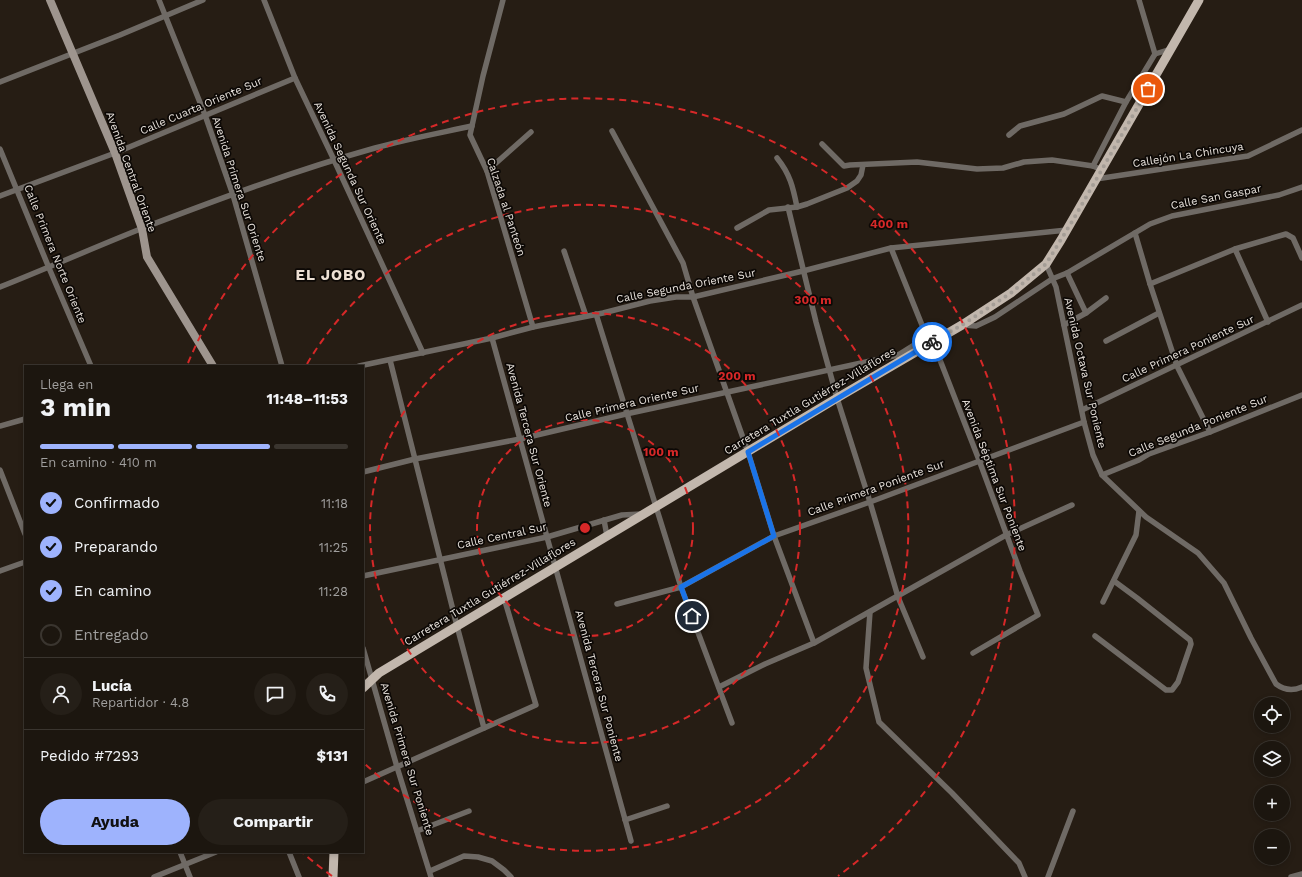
<!DOCTYPE html>
<html lang="es">
<meta charset="utf-8">
<style>
body{margin:0;font-family:"Work Sans",sans-serif;background:#251f18;color:#f1f3f6;height:100vh;display:flex;flex-direction:column;font-size:15px;white-space:nowrap}
*{box-sizing:border-box;margin:0}
p{font-size:13px;color:#a09f9e}
.icon{flex:none;width:22px;height:22px;fill:none;stroke:currentColor;stroke-width:2;stroke-linecap:round;stroke-linejoin:round}
.map{position:relative;flex:1;overflow:hidden}
.panel{position:absolute;left:24px;top:365px;width:340px;height:488px;display:flex;flex-direction:column;background:#1c160f;border-radius:0px;box-shadow:0 2px 6px #0003,0 0 0 1px #3a352f}
.panel>*{flex:none}
.tools{position:absolute;left:1254px;top:697px;display:grid;gap:8px}
.tools a{display:grid;place-items:center;width:36px;height:36px;border-radius:50%;background:#1c160f;box-shadow:0 2px 6px #0003,0 0 0 1px #3a352f;font-size:20px}
.pin{position:absolute;display:grid;place-items:center;width:34px;height:34px;color:#fff;margin:-17px;border:2px solid #fff;border-radius:50%;box-shadow:0 1px 4px #0007}
.courier{position:absolute;display:grid;place-items:center;width:40px;height:40px;margin:-20px;border:3px solid #1a73e8;border-radius:50%;background:#fff;color:#222;box-shadow:0 1px 5px #0007}
.head em{font-style:normal;font-weight:700}
.head div{display:flex;flex-direction:column-reverse}
.head{display:flex;align-items:center;justify-content:space-between;height:68px;padding:0 16px}
h1{font-size:26px;font-weight:700;line-height:30px}
.bar{display:grid;grid-template-columns:repeat(4,1fr);gap:6px 4px;align-content:center;height:48px;padding:0 16px}
.bar i{height:5px;border-radius:3px;background:#3a352f}
.bar .current{background:#9eb3fd}
.bar p{grid-column:span 4}
.line{display:flex;align-items:center;gap:10px;padding:0 16px;border-top:1px solid #3a352f}
.line div{flex:1}
.round{display:grid;place-items:center;flex:none;width:42px;height:42px;border-radius:21px;background:#251f18}
ol{padding:0 16px;list-style:none}
li{display:flex;align-items:center;gap:12px;height:44px}
li p{margin-inline-start:auto}
li .icon{padding:4px;border-radius:50%;background:#9eb3fd;color:#111;stroke-width:4}
li:last-child{color:#a09f9e}
li i{width:22px;height:22px;border:2px solid #3a352f;border-radius:50%}
.cta{display:flex;gap:8px;margin-top:auto;padding:8px 16px}
.cta a{flex:1;height:46px;border-radius:24px;background:#9eb3fd;color:#111;font-size:16px;font-weight:700;line-height:46px;text-align:center}
.cta a+a{background:#251f18;color:#f1f3f6}
.map>svg:first-child{display:block}
</style>
<div class="map">
<svg width="1302" height="877" viewBox="0 0 1302 877">
<rect width="100%" height="100%" fill="#261d14"/>
<g fill="none" stroke-linecap="round" stroke-linejoin="round">
<g stroke="#6f6a65" stroke-width="5.5">
<polyline points="159,0 205,115 233,195 282,366"/>
<polyline points="264,0 295,78 334,160 423,353"/>
<polyline points="503,0 483,76 470,135 487,171 533,327"/>
<polyline points="1155,54 1171,49"/>
<polyline points="0,82 120,35 203,0"/>
<polyline points="612,131 683,263 693,297 748,452 774,536 814,643"/>
<polyline points="1009,135 1020,126 1064,114 1102,96 1126,102"/>
<polyline points="822,144 844,166 850,165 917,162 977,169 1003,168 1024,162 1052,160 1093,166 1102,170"/>
<polyline points="0,149 49,268 91,366"/>
<path d="M777,158C790,174 793,187 797,207"/>
<polyline points="1093,166 1126,102 1155,54 1139,0"/>
<polyline points="487,171 531,132"/>
<polyline points="1096,179 1248,156 1302,130"/>
<polyline points="0,196 115,153 295,78"/>
<polyline points="788,207 816,322 837,398 870,502 898,597 923,657"/>
<polyline points="737,228 769,210 797,207 807,204 847,188 857,181 861,175 863,165"/>
<polyline points="1135,233 1150,284 1177,366 1210,432"/>
<polyline points="891,248 926,335 914,345 898,355"/>
<polyline points="1235,249 1268,322"/>
<polyline points="564,251 586,316"/>
<path d="M1046,264L1056,287L1084,422L1093,455L1102,475L1146,517L1198,553L1224,583L1251,638L1276,684C1284,690 1293,691 1302,687"/>
<polyline points="1067,273 1086,313"/>
<polyline points="1150,284 1235,249 1286,234 1293,238 1302,258"/>
<path d="M0,287C48,268 95,247 143,228C219,199 296,170 375,148C407,139 440,133 472,126"/>
<polyline points="596,314 681,587 732,723"/>
<polyline points="963,325 976,326 995,317 1052,279 1067,273 1150,224 1172,216 1279,195 1302,187"/>
<polyline points="1064,325 1086,313 1106,298"/>
<polyline points="492,338 631,841"/>
<polyline points="1106,341 1159,313"/>
<polyline points="933,342 979,460 1020,571 1038,615 973,653"/>
<polyline points="390,360 457,626 484,728"/>
<polyline points="359,366 492,338 533,327 603,313 650,301 676,297 693,297 803,271 891,248 1067,230"/>
<polyline points="1082,410 1302,305"/>
<polyline points="0,426 25,419"/>
<polyline points="0,470 25,534"/>
<polyline points="363,472 415,459 520,439 626,414 898,355 904,359"/>
<polyline points="1102,475 1139,460 1149,454 1210,432 1302,395"/>
<polyline points="604,520 607,536"/>
<polyline points="0,571 25,562"/>
<polyline points="363,576 547,537 622,515 641,514"/>
<polyline points="1103,602 1136,535 1139,511"/>
<polyline points="617,604 681,587 774,536 870,502 1084,422"/>
<polyline points="870,612 866,668 879,722 952,793 1019,863 1025,877"/>
<polyline points="1095,636 1166,690 1172,690 1178,682 1191,644 1190,640 1137,598 1114,581"/>
<polyline points="363,648 397,767 431,877"/>
<polyline points="719,687 765,664 814,643 1006,535 1072,505"/>
<polyline points="363,782 536,705 504,598"/>
<polyline points="625,820 667,806"/>
<polyline points="417,831 469,811"/>
<polyline points="180,852 190,877"/>
<polyline points="289,852 299,877"/>
<polyline points="430,871 464,856 478,857 492,861 504,870 511,877"/>
<polyline points="154,877 216,852"/>
<polyline points="1048,877 1073,811"/>
<polyline points="1291,877 1302,874"/>
</g>
<polyline stroke="#9e958e" stroke-width="8" points="50,0 115,153 142,229 147,257 213,366"/>
<g stroke="#c2b7ad" stroke-width="9">
<polyline points="363,688 379,673 837,398 962,325 1011,293 1046,264 1061,240 1199,0"/>
<polyline points="333,877 334,852"/>
</g>
</g>
<g fill="none" stroke-linecap="round" stroke-linejoin="round">
<polyline stroke="#a49d96" stroke-width="4" stroke-dasharray="0 7.2" points="932,342 962,325 1011,293 1046,264 1073,220 1148,89"/>
<polyline stroke="#1a73e8" stroke-width="5" points="692,616 681,587 774,536 748,452 932,342"/>
</g>
<g fill="none" stroke="#d62828" stroke-width="2" stroke-dasharray="7 5">
<circle cx="585" cy="528" r="108"/>
<circle cx="585" cy="528" r="215"/>
<path d="M307 364A323 323 0 1 1 365 764"/>
<path d="M332 876A430 430 0 0 1 303 853M188 363A430 430 0 1 1 838 876"/>
</g>
<g text-anchor="middle" dominant-baseline="central" stroke-width="3.5" stroke-linejoin="round" paint-order="stroke">
<g font-size="11" fill="#e8e2dc" stroke="#0c0805">
<text transform="translate(201 106) rotate(-23)">Calle Cuarta Oriente Sur</text>
<text transform="translate(1188 155) rotate(-9)">Callejón La Chincuya</text>
<text transform="translate(131 172) rotate(70)">Avenida Central Oriente</text>
<text transform="translate(350 173) rotate(65)">Avenida Segunda Sur Oriente</text>
<text transform="translate(239 189) rotate(72)">Avenida Primera Sur Oriente</text>
<text transform="translate(1216 197) rotate(-11)">Calle San Gaspar</text>
<text transform="translate(506 207) rotate(72)">Calzada al Panteón</text>
<text transform="translate(55 254) rotate(68)">Calle Primera Norte Oriente</text>
<text transform="translate(686 286) rotate(-11)">Calle Segunda Oriente Sur</text>
<text transform="translate(1188 349) rotate(-25)">Calle Primera Poniente Sur</text>
<text transform="translate(1085 373) rotate(77)">Avenida Octava Sur Poniente</text>
<text transform="translate(810 401) rotate(-31)">Carretera Tuxtla Gutiérrez-Villaflores</text>
<text transform="translate(632 403) rotate(-13)">Calle Primera Oriente Sur</text>
<text transform="translate(1198 426) rotate(-22)">Calle Segunda Poniente Sur</text>
<text transform="translate(529 435) rotate(75)">Avenida Tercera Sur Oriente</text>
<text transform="translate(994 475) rotate(69)">Avenida Séptima Sur Poniente</text>
<text transform="translate(876 488) rotate(-20)">Calle Primera Poniente Sur</text>
<text transform="translate(502 536) rotate(-12)">Calle Central Sur</text>
<text transform="translate(490 592) rotate(-31)">Carretera Tuxtla Gutiérrez-Villaflores</text>
<text transform="translate(599 686) rotate(75)">Avenida Tercera Sur Poniente</text>
<text transform="translate(407 759) rotate(73)">Avenida Primera Sur Poniente</text>
</g>
<g font-size="15" font-weight="bold" letter-spacing="1" fill="#ede0d4" stroke="#0c0805">
<text x="331" y="275">EL JOBO</text>
</g>
</g>
<circle cx="585" cy="528" r="6" fill="#d62828" stroke="#0c0805" stroke-width="2"/>
<g font-size="12" text-anchor="middle" font-weight="bold" fill="#d62828" stroke="#0c0805" stroke-width="3.5" stroke-linejoin="round" paint-order="stroke">
<text x="889" y="228">400 m</text>
<text x="813" y="304">300 m</text>
<text x="737" y="380">200 m</text>
<text x="661" y="456">100 m</text>
</g>
</svg>
<div class="tools">
<a><svg class="icon" aria-label="locate" viewBox="0 0 24 24"><circle cx="12" cy="12" r="6"/><path d="M12 2v4M12 18v4M2 12h4M18 12h4"/></svg></a>
<a><svg class="icon" aria-label="layers" viewBox="0 0 24 24"><path d="M12 4l9 5-9 5-9-5zM3 14l9 5 9-5"/></svg></a>
<a>+</a>
<a>−</a>
</div>
<div class="pin" style="left:1148px;top:89px;background:#ea580c"><svg class="icon" aria-label="bag" viewBox="0 0 24 24"><path d="M5 8h14l-1 12H6zM9 8a3 3 0 0 1 6 0"/></svg></div>
<div class="pin" style="left:692px;top:616px;background:#1f2937"><svg class="icon" aria-label="home" viewBox="0 0 24 24"><path d="M3 11l9-7 9 7M6 9v11h12V9"/></svg></div>
<div class="courier" style="left:932px;top:342px"><svg class="icon" aria-label="bike" viewBox="0 0 24 24"><circle cx="6" cy="16" r="4"/><circle cx="18" cy="16" r="4"/><path d="M6 16l4-8h5l3 8M10 8l3 8H6M13 5h3"/></svg></div>
<section class="panel">
<div class="head"><div><h1>3 min</h1><p>Llega en</p></div><em>11:48–11:53</em></div>
<div class="bar"><i class="current"></i><i class="current"></i><i class="current"></i><i></i><p>En camino · 410 m</p></div>
<ol>
<li><svg class="icon" aria-label="check" viewBox="0 0 24 24"><path d="M5 12l5 5 9-10"/></svg>Confirmado<p>11:18</p></li>
<li><svg class="icon" aria-label="check" viewBox="0 0 24 24"><path d="M5 12l5 5 9-10"/></svg>Preparando<p>11:25</p></li>
<li><svg class="icon" aria-label="check" viewBox="0 0 24 24"><path d="M5 12l5 5 9-10"/></svg>En camino<p>11:28</p></li>
<li><i></i>Entregado</li>
</ol>
<div class="line" style="height:72px"><a class="round"><svg class="icon" aria-label="person" viewBox="0 0 24 24"><circle cx="12" cy="8" r="4"/><path d="M4 21q1-7 8-7t8 7"/></svg></a><div><b>Lucía</b><p>Repartidor · 4.8</p></div><a class="round"><svg class="icon" aria-label="chat" viewBox="0 0 24 24"><path d="M4 5h16v11H9l-5 4z"/></svg></a><a class="round"><svg class="icon" aria-label="phone" viewBox="0 0 24 24"><path d="M5 4h4l2 5-3 2q2 4 5 5l2-3 5 2v4C11 20 4 13 5 4z"/></svg></a></div>
<div class="line" style="height:52px"><div>Pedido #7293</div><b>$131</b></div>
<div class="cta"><a>Ayuda</a><a>Compartir</a></div>
</section>
</div>
